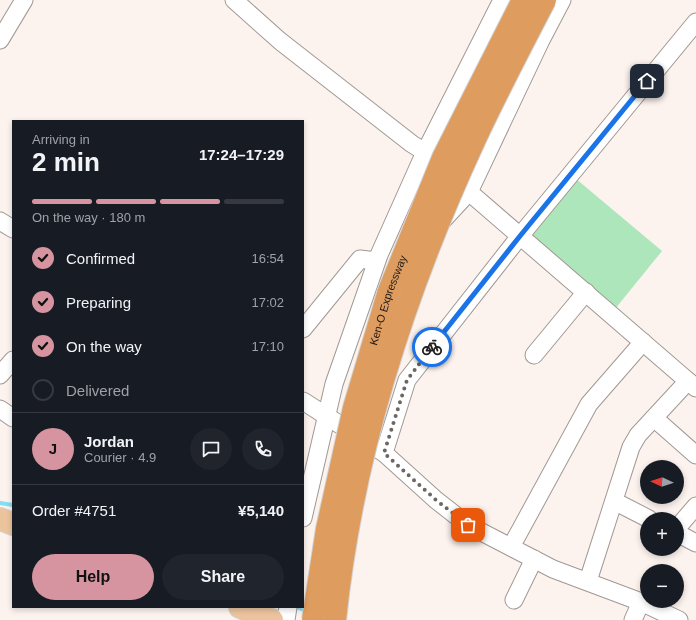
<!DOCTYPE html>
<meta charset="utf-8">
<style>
body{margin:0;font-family:Arial,sans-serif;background:#20242c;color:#f1f3f6;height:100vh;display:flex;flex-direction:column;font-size:15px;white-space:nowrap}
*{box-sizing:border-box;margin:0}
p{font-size:13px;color:#9ea1a6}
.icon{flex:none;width:22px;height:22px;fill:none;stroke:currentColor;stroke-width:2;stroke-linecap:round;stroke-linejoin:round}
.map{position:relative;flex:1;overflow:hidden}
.drawer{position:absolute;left:12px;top:120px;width:292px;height:488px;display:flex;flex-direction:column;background:#171b24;border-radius:0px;box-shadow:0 2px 6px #0003}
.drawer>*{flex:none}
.needle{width:26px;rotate:274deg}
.buttons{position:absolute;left:640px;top:460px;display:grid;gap:8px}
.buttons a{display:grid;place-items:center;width:44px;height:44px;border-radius:50%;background:#171b24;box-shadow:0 2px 6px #0003;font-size:20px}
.pin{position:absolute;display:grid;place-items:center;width:34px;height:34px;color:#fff;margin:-17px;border-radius:8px;box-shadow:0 2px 6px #0006}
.courier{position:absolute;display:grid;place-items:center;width:40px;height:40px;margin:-20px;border:3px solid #1a73e8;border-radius:50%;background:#fff;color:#222;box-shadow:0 1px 5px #0007}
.head em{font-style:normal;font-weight:700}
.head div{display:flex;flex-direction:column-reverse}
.head{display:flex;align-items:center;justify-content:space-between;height:68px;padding:0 20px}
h1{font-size:26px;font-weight:700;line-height:30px}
.bar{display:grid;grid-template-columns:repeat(4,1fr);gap:6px 4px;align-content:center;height:48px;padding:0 20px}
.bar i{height:5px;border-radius:3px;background:#363941}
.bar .current{background:#d594a0}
.bar p{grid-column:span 4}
.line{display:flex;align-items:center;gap:10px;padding:0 20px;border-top:1px solid #363941}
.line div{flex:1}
.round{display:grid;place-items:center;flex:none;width:42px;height:42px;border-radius:21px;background:#20242c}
ol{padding:0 20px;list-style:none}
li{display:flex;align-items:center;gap:12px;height:44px}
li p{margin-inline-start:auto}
li .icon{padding:4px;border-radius:50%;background:#d594a0;color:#111;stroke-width:4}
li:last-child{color:#9ea1a6}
li i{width:22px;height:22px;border:2px solid #363941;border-radius:50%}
.primary-button{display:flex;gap:8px;margin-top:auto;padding:8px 20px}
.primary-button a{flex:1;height:46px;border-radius:24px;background:#d594a0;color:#111;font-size:16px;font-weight:700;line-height:46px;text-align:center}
.primary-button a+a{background:#20242c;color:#f1f3f6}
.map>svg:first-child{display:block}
</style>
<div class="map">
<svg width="696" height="620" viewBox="0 0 696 620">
<rect width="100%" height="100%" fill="#fcf3ef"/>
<polygon fill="#aee6bb" points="575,178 662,251 615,309 529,239 529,232"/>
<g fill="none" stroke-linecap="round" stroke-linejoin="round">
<g stroke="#83ddf3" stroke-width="4">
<polyline points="0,503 13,505"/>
<polyline points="297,607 308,612"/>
</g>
<defs>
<g id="minor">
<polyline points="234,0 280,41 412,144 425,152"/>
<polyline points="0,40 24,0"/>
<polyline points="469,192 696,388"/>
<polyline points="443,220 469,192 541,40 562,0"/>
<polyline points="0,221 13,229"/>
<polyline points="303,329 360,259 376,261"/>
<polyline points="534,355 586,292"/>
<polyline points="0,375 13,360"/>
<polyline points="303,401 384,453 436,500 468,525 553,569 641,602 679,620"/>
<polyline points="0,409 13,418"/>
<polyline points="654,418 696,455"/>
<polyline points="384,453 407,380 520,236 696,22"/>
<polyline points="614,501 649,519"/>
<polyline points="303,518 334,384 379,255 425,152 502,0"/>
<polyline points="677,528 696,506"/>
<polyline points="677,533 696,543"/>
<polyline points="511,547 589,404 643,342"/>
<polyline points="588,581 631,447 638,435 688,381"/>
<polyline points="514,600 534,559"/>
<polyline points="286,620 288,607"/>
<polyline points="633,620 641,602"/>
</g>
<g id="major">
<polyline points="0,519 13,524"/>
<polyline points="240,607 272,620"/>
</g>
</defs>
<use href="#minor" stroke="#a09894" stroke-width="19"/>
<use href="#major" stroke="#d2d1d1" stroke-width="24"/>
<use href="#minor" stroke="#fff" stroke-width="17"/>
<use href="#major" stroke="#ebc49e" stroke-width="22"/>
<defs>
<g id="highway-bridge">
<path id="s1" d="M313,620L327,529L354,408L389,291L443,158L523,0"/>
<path d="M335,620C352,454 405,290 475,139C497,92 521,46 545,0"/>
</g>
</defs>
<use href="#highway-bridge" stroke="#d2d1d1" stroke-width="24" stroke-linecap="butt"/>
<use href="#highway-bridge" stroke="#de9c5e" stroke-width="22"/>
</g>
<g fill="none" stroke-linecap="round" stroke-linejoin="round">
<polyline stroke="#6c6765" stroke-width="4" stroke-dasharray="0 7.2" points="432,347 407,380 384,453 436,500 468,525"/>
<polyline stroke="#1a73e8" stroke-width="5" points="432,347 520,236 647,81"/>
</g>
<g text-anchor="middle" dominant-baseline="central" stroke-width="4" stroke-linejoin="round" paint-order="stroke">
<g font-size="11" fill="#1f1b1a" stroke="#fff">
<text stroke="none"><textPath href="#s1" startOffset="329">Ken-O Expressway</textPath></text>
</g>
</g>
</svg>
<div class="buttons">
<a><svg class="needle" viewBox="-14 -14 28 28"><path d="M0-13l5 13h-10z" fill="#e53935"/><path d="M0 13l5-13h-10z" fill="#9ea1a6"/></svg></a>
<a>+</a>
<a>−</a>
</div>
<div class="pin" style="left:468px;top:525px;background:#ea580c"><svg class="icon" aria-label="bag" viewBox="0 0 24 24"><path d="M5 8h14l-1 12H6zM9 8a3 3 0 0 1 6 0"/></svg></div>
<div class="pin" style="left:647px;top:81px;background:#1f2937"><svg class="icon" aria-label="home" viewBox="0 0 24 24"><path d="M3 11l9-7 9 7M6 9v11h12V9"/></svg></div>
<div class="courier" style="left:432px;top:347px"><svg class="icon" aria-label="bike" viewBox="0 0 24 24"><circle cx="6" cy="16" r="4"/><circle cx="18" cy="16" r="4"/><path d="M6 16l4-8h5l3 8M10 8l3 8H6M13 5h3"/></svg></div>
<section class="drawer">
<div class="head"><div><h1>2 min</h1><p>Arriving in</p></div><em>17:24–17:29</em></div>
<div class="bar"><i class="current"></i><i class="current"></i><i class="current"></i><i></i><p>On the way · 180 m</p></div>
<ol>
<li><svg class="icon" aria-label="check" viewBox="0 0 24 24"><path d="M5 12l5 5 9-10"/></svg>Confirmed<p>16:54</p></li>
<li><svg class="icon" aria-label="check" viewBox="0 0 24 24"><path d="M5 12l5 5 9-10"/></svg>Preparing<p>17:02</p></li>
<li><svg class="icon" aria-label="check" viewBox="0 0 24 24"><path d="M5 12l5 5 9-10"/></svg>On the way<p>17:10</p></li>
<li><i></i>Delivered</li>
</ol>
<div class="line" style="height:72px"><b class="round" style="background:#d594a0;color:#111">J</b><div><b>Jordan</b><p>Courier · 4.9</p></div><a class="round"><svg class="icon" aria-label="chat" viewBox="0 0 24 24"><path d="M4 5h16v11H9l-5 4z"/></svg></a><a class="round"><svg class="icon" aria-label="phone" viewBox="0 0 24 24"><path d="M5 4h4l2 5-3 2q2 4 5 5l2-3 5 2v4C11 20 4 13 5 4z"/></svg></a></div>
<div class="line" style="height:52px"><div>Order #4751</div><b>¥5,140</b></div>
<div class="primary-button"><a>Help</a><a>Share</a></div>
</section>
</div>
